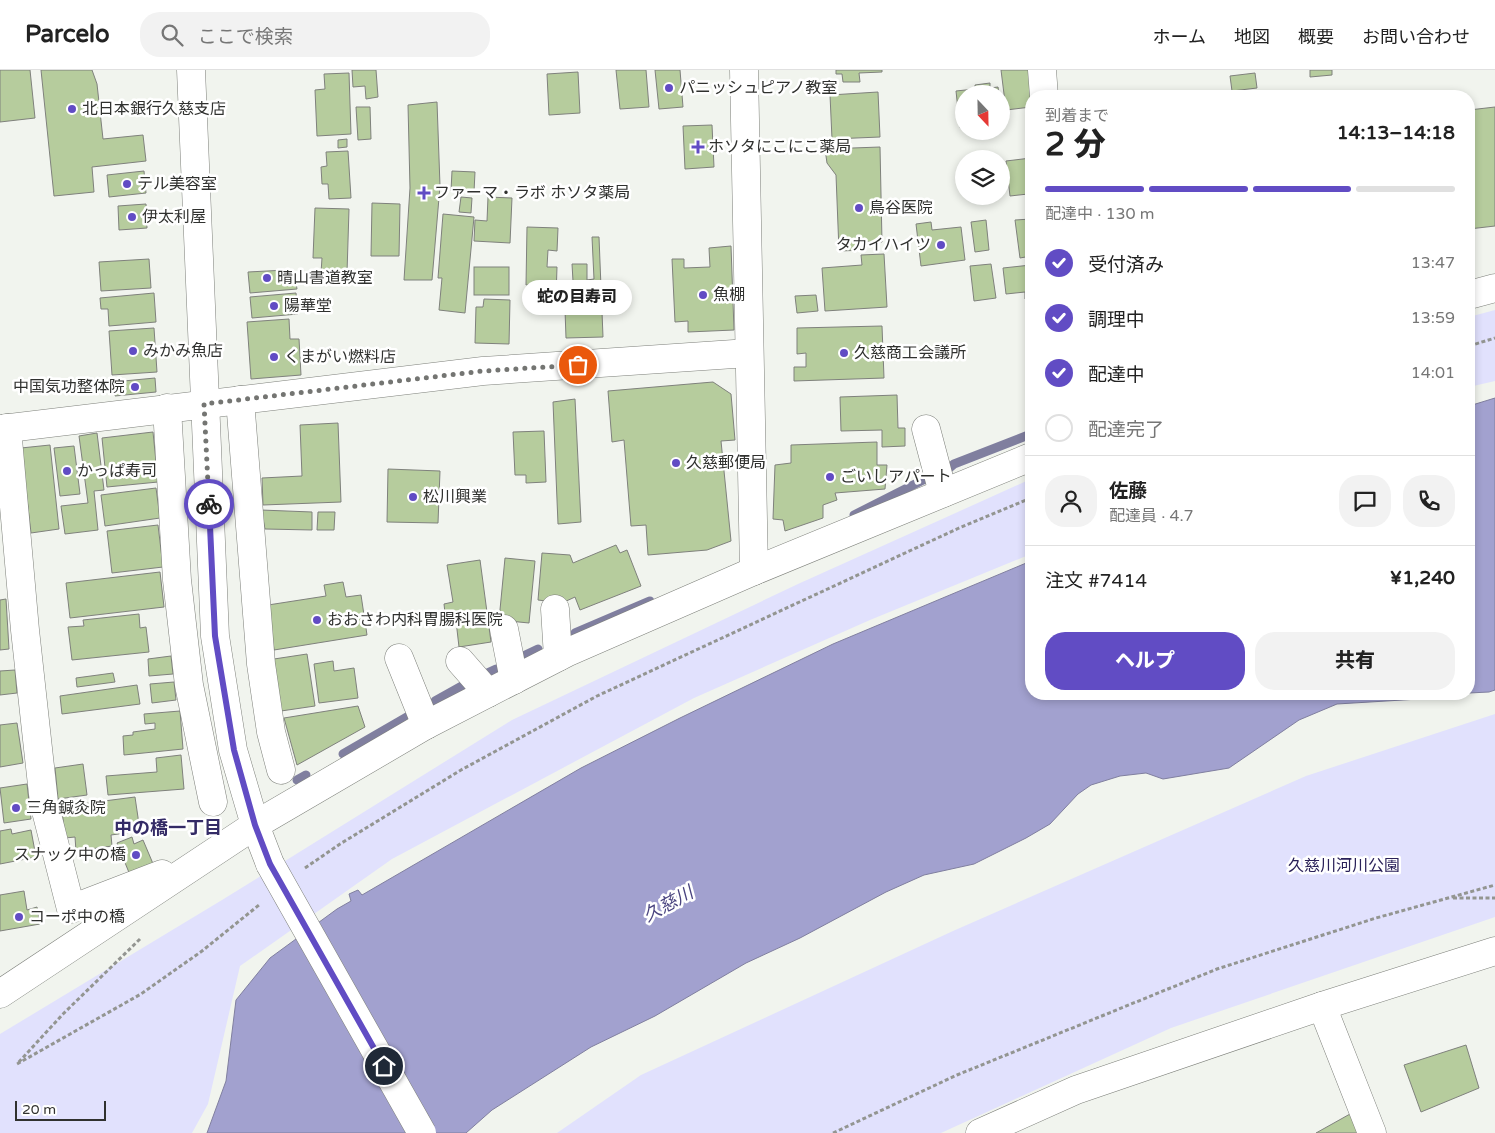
<!DOCTYPE html>
<html lang="ja">
<meta charset="utf-8">
<style>
body{margin:0;font-family:"Varela Round","Noto Sans JP",sans-serif;background:#f2f2f2;color:#222;height:100vh;display:flex;flex-direction:column;font-size:19px;white-space:nowrap}
*{box-sizing:border-box;margin:0}
p{font-size:16px;color:#767676}
.icon{flex:none;width:28px;height:28px;fill:none;stroke:currentColor;stroke-width:2;stroke-linecap:round;stroke-linejoin:round}
.map{position:relative;flex:1;overflow:hidden}
.panel{position:absolute;left:1025px;top:20px;width:450px;height:610px;display:flex;flex-direction:column;background:#fff;border-radius:20px;box-shadow:0 2px 8px #0003}
.panel>*{flex:none}
.needle{width:32px;rotate:158deg}
.tools{position:absolute;left:955px;top:15px;display:grid;gap:10px}
.tools a{display:grid;place-items:center;width:55px;height:55px;border-radius:50%;background:#fff;box-shadow:0 2px 8px #0003;font-size:25px}
.scale{position:absolute;left:15px;bottom:12px;width:91px;box-sizing:border-box;padding-left:5px;border:2px solid #30312f;border-top:0;font-size:14px;line-height:18px;white-space:nowrap;color:#30312f;-webkit-text-stroke:4px #fff;paint-order:stroke}
.pin{position:absolute;display:grid;place-items:center;width:42px;height:42px;color:#fff;margin:-21px;border:2px solid #fff;border-radius:50%;box-shadow:0 1px 5px #0007}
.courier{position:absolute;display:grid;place-items:center;width:50px;height:50px;margin:-25px;border:4px solid #614cc4;border-radius:50%;background:#fff;color:#222;box-shadow:0 1px 6px #0007}
.bubble{position:absolute;height:35px;border-radius:18px;background:#fff;box-shadow:0 2px 8px #0003;font-size:16px;font-weight:800;line-height:35px;text-align:center}
.overview em{font-style:normal;font-weight:800}
.overview div{display:flex;flex-direction:column-reverse}
.overview{display:flex;align-items:center;justify-content:space-between;height:85px;padding:0 20px}
h1{font-size:32px;font-weight:800;line-height:38px}
.bar{display:grid;grid-template-columns:repeat(4,1fr);gap:8px 5px;align-content:center;height:60px;padding:0 20px}
.bar i{height:6px;border-radius:4px;background:#e0e0e0}
.bar .active{background:#614cc4}
.bar p{grid-column:span 4}
.line{display:flex;align-items:center;gap:12px;padding:0 20px;border-top:1px solid #e0e0e0}
.line div{flex:1}
.round{display:grid;place-items:center;flex:none;width:52px;height:52px;border-radius:20px;background:#f2f2f2}
ol{padding:0 20px;list-style:none}
li{display:flex;align-items:center;gap:15px;height:55px}
li p{margin-inline-start:auto}
li .icon{padding:5px;border-radius:50%;background:#614cc4;color:#fff;stroke-width:4}
li:last-child{color:#767676}
li i{width:28px;height:28px;border:2px solid #e0e0e0;border-radius:50%}
.button{display:flex;gap:10px;margin-top:auto;padding:10px 20px}
.button a{flex:1;height:58px;border-radius:20px;background:#614cc4;color:#fff;font-size:20px;font-weight:800;line-height:58px;text-align:center}
.button a+a{background:#f2f2f2;color:#222}
header{display:flex;align-items:center;gap:30px;box-sizing:border-box;height:70px;padding:0 25px;background:#fff;border-bottom:1px solid #e0e0e0}
header strong{font-size:24px}
nav{display:flex;gap:28px;margin-inline-start:auto;font-size:18px}
.search{width:350px;height:45px;background:#f2f2f2;display:flex;align-items:center;gap:12px;box-sizing:border-box;padding:0 18px;border-radius:20px;color:#767676;font-size:19px}
.map>svg:first-child{display:block}
</style>
<header>
<strong>Parcelo</strong>
<div class="search"><svg class="icon" aria-label="search" viewBox="0 0 24 24"><circle cx="10" cy="10" r="6"/><path d="M15 15l6 6"/></svg>ここで検索</div>
<nav><a>ホーム</a><a>地図</a><a>概要</a><a>お問い合わせ</a></nav>
</header>
<div class="map">
<svg width="1495" height="1063" viewBox="0 0 1495 1063">
<rect width="100%" height="100%" fill="#f1f4ee"/>
<g fill="#e1e1fd">
<polygon points="1495,240 1495,311 1469,317 1469,247"/>
<polygon points="1031,409 1031,484 870,550 694,628 392,789 240,896 208,1034 192,1063 0,1063 0,964 222,830 512,650 798,514"/>
<polygon points="1495,644 1495,847 1171,958 941,1063 557,1063 641,1005 953,861 1306,706"/>
</g>
<g fill="#a2a1cf" stroke="#807f9f">
<polygon points="1495,328 1495,620 1489,622 1469,623 1469,336"/>
<polygon points="1031,491 1031,624 1466,624 1419,629 1337,634 1299,650 1229,698 1163,709 1146,703 1120,706 1091,715 1078,724 1050,754 1026,768 974,794 924,805 886,822 800,868 746,893 655,946 591,977 492,1040 466,1063 207,1063 226,1011 236,930 270,888 337,839 351,831 349,824 358,820 362,825 581,698 680,648 833,574"/>
</g>
<g fill="none" stroke-linecap="round" stroke-linejoin="round">
<g stroke="#807f9f" stroke-width="9">
<polyline points="947,400 954,394 1031,364"/>
<polyline points="854,445 925,409"/>
<polyline points="575,563 650,531"/>
<polyline points="519,588 538,579"/>
<polyline points="485,604 496,599"/>
<polyline points="435,631 469,612"/>
<polyline points="343,684 407,647"/>
<polyline points="297,710 306,705"/>
</g>
</g>
<g fill="#b6cc9d" stroke="#7f817c">
<polygon points="0,0 30,0 35,48 0,52"/>
<polygon points="41,0 92,0 97,14 103,69 143,65 146,91 92,97 94,122 54,126"/>
<polygon points="352,0 376,0 378,27 366,29 365,16 353,17"/>
<polygon points="616,0 646,0 649,37 620,39"/>
<polygon points="655,0 680,0 683,37 659,39"/>
<polygon points="836,0 882,0 882,2 859,3 860,12 843,12 842,4 836,4"/>
<polygon points="1001,0 1029,0 1031,37 1006,40"/>
<polygon points="1310,0 1332,0 1332,5 1310,7"/>
<polygon points="578,2 580,43 549,45 547,4"/>
<polygon points="349,3 351,64 317,66 315,20 325,19 324,4"/>
<polygon points="1255,3 1257,18 1232,21 1230,6"/>
<polygon points="990,13 990,18 998,17 999,24 964,24 964,58 960,58 956,21 975,19 975,15"/>
<polygon points="878,22 880,67 832,69 830,25"/>
<polygon points="437,32 440,116 432,210 404,210 410,118 408,35"/>
<polygon points="356,37 370,37 371,69 358,70"/>
<polygon points="1495,37 1495,156 1469,159 1469,40"/>
<polygon points="712,55 714,97 685,99 683,56"/>
<polygon points="347,69 347,77 338,78 338,70"/>
<polygon points="880,77 882,172 866,172 866,180 839,181 836,105 827,93 825,79"/>
<polygon points="348,81 351,128 329,129 328,114 322,114 321,97 327,96 326,82"/>
<polygon points="1031,88 1031,122 1028,124 1010,126 1006,91"/>
<polygon points="144,101 146,123 109,127 107,105"/>
<polygon points="452,101 475,102 474,122 451,121"/>
<polygon points="461,127 472,128 471,143 459,142"/>
<polygon points="488,127 512,128 510,173 474,171 475,150 487,151"/>
<polygon points="372,133 400,134 399,186 371,186"/>
<polygon points="146,134 147,158 119,160 118,136"/>
<polygon points="315,138 349,139 347,203 321,203 322,188 313,188"/>
<polygon points="443,144 474,147 465,243 439,240 442,208 438,208"/>
<polygon points="1031,149 1031,186 1020,188 1015,150"/>
<polygon points="986,150 989,180 975,182 971,152"/>
<polygon points="931,152 932,160 961,157 965,190 921,196 916,154"/>
<polygon points="527,157 558,158 557,181 548,180 547,197 557,197 556,227 531,226 531,215 526,215"/>
<polygon points="592,167 599,167 603,267 566,268 564,212 573,211 572,194 587,194 587,210 594,209"/>
<polygon points="731,176 734,260 688,262 688,251 675,252 672,189 684,189 684,198 710,197 709,178"/>
<polygon points="884,184 887,237 825,241 822,198 862,195 861,185"/>
<polygon points="149,189 151,218 101,221 99,192"/>
<polygon points="991,194 996,228 974,231 970,196"/>
<polygon points="1031,195 1031,229 1025,229 1025,222 1006,224 1003,198"/>
<rect x="474" y="197" width="35" height="28"/>
<polygon points="286,200 287,214 296,213 297,219 250,223 248,202"/>
<polygon points="154,223 156,252 109,256 108,239 101,239 100,228"/>
<polygon points="296,223 298,244 252,248 250,227"/>
<polygon points="816,225 818,241 797,243 795,226"/>
<polygon points="484,229 510,230 509,274 475,273 476,237 483,237"/>
<polygon points="289,249 290,269 299,269 301,305 251,309 247,252"/>
<polygon points="882,256 884,308 794,311 794,297 806,297 806,283 797,284 797,258"/>
<polygon points="154,258 157,302 112,305 109,261"/>
<polygon points="155,308 156,322 115,326 113,312"/>
<polygon points="713,312 731,324 735,370 721,371 731,471 707,480 648,485 646,455 631,456 624,370 612,372 608,321"/>
<polygon points="897,325 898,358 905,358 905,376 882,377 882,360 841,361 840,327"/>
<polygon points="575,329 581,452 558,454 553,332"/>
<polygon points="338,353 341,432 263,435 262,408 302,406 300,355"/>
<polygon points="544,361 546,412 526,413 526,405 515,405 513,362"/>
<polygon points="153,362 158,412 107,417 102,368"/>
<polygon points="97,363 104,420 94,421 98,460 65,464 61,436 88,433 79,366"/>
<polygon points="877,372 877,395 887,395 885,419 835,423 837,430 823,435 823,448 785,461 783,450 773,449 775,395 791,393 791,375"/>
<polygon points="50,375 59,459 31,463 21,378"/>
<polygon points="74,376 80,424 60,426 54,378"/>
<polygon points="388,399 440,401 438,453 387,452"/>
<polygon points="156,418 160,448 105,456 101,425"/>
<polygon points="261,440 312,442 312,460 265,459"/>
<polygon points="318,442 335,442 334,460 317,460"/>
<polygon points="158,455 163,497 112,503 107,461"/>
<polygon points="616,475 620,483 627,480 641,516 580,540 575,527 562,533 538,530 542,483 570,485 573,493"/>
<polygon points="505,488 535,491 529,553 499,550"/>
<polygon points="480,490 491,572 459,577 456,551 446,552 444,534 453,532 447,495"/>
<polygon points="160,502 164,537 70,548 66,513"/>
<polygon points="343,512 346,527 361,525 367,565 274,580 268,535 326,526 324,515"/>
<polygon points="6,529 9,579 0,580 0,530"/>
<polygon points="139,544 140,558 146,557 149,582 72,590 68,557 84,556 83,550"/>
<polygon points="307,584 315,636 281,641 274,589"/>
<polygon points="171,586 173,604 149,606 148,589"/>
<polygon points="333,591 334,601 354,598 358,628 319,633 314,594"/>
<polygon points="15,600 17,623 0,625 0,601"/>
<polygon points="113,603 115,612 77,617 76,608"/>
<polygon points="174,612 176,630 152,633 150,614"/>
<polygon points="137,615 140,634 62,644 60,626"/>
<polygon points="358,636 365,657 297,695 284,648"/>
<polygon points="180,641 183,679 124,685 123,666 133,665 133,662 155,659 155,653 145,654 144,644"/>
<polygon points="17,653 23,693 0,697 0,655"/>
<polygon points="181,685 184,719 108,725 106,706 157,702 156,688"/>
<polygon points="83,694 87,725 58,729 55,698"/>
<polygon points="27,714 31,749 4,753 0,718"/>
<polygon points="135,727 140,761 111,765 112,776 76,781 75,767 65,768 62,740 81,738 81,734"/>
<polygon points="11,759 12,764 31,760 36,787 0,794 0,761"/>
<polygon points="132,767 134,774 143,770 154,796 130,805 117,773"/>
<polygon points="24,821 27,840 37,837 40,854 0,861 0,825"/>
<polygon points="1466,975 1479,1018 1421,1042 1404,995"/>
<polygon points="1350,1044 1360,1063 1316,1063"/>
</g>
<g fill="none" stroke-linecap="round" stroke-linejoin="round">
<defs>
<g id="minor">
<polyline points="191,0 215,566 233,680 255,755 270,794"/>
<polyline points="744,0 754,501"/>
<polyline points="1042,0 1044,26"/>
<polyline points="1469,225 1495,218"/>
<polyline points="240,330 261,594 271,662 281,700"/>
<polyline points="167,338 177,510 189,615 213,732"/>
<polyline points="7,358 25,560 44,733 71,839 162,804"/>
<polyline points="0,359 483,301 749,283"/>
<polyline points="926,359 943,423"/>
<polyline points="555,539 558,587"/>
<polyline points="504,559 514,610"/>
<polyline points="399,588 426,655"/>
<polyline points="460,591 488,623"/>
<polyline points="0,924 255,755 426,655 566,583 754,501 1031,387"/>
<polyline points="1322,936 1372,1063"/>
<polyline points="980,1063 1076,1020 1322,936 1495,881"/>
</g>
</defs>
<use href="#minor" stroke="#7e807b" stroke-width="29"/>
<g stroke="#939591" stroke-width="3" stroke-dasharray="4 2.5" stroke-linecap="butt">
<polyline points="1469,276 1495,268"/>
<polyline points="305,798 340,774 461,700 597,626 959,458 1031,428"/>
<polyline points="1453,828 1495,828"/>
<polyline points="140,869 63,944 17,994 141,924 202,881 259,835"/>
<polyline points="833,1063 957,1005 1217,899 1376,848 1495,815"/>
</g>
<use href="#minor" stroke="#fff" stroke-width="28"/>
<defs>
<polyline id="minor-bridge" points="270,794 422,1063"/>
</defs>
<use href="#minor-bridge" stroke="#7e807b" stroke-width="29" stroke-linecap="butt"/>
<use href="#minor-bridge" stroke="#fff" stroke-width="28"/>
</g>
<g fill="none" stroke-linecap="round" stroke-linejoin="round">
<polyline stroke="#747572" stroke-width="5" stroke-dasharray="0 9" points="209,434 204,334 483,301 578,295"/>
<polyline stroke="#614cc4" stroke-width="6" points="209,434 215,566 234,680 255,755 270,794 384,996"/>
</g>
<g fill="#614cc4" stroke="#fff" stroke-width="2">
<circle cx="669" cy="18" r="5"/>
<circle cx="72" cy="39" r="5"/>
<path d="M695.5 69.5h5v5h5v5h-5v5h-5v-5h-5v-5h5z"/>
<circle cx="127" cy="114" r="5"/>
<path d="M421.5 115.5h5v5h5v5h-5v5h-5v-5h-5v-5h5z"/>
<circle cx="859" cy="138" r="5"/>
<circle cx="132" cy="147" r="5"/>
<circle cx="941" cy="175" r="5"/>
<circle cx="267" cy="208" r="5"/>
<circle cx="703" cy="225" r="5"/>
<circle cx="274" cy="236" r="5"/>
<circle cx="133" cy="281" r="5"/>
<circle cx="844" cy="283" r="5"/>
<circle cx="274" cy="287" r="5"/>
<circle cx="135" cy="317" r="5"/>
<circle cx="676" cy="393" r="5"/>
<circle cx="67" cy="401" r="5"/>
<circle cx="830" cy="407" r="5"/>
<circle cx="413" cy="427" r="5"/>
<circle cx="317" cy="550" r="5"/>
<circle cx="16" cy="738" r="5"/>
<circle cx="136" cy="785" r="5"/>
<circle cx="19" cy="847" r="5"/>
</g>
<g text-anchor="middle" dominant-baseline="central" stroke-width="5" stroke-linejoin="round" paint-order="stroke">
<g font-size="16" fill="#30312f" stroke="#fff" text-anchor="start">
<text x="679" y="18">パニッシュピアノ教室</text>
<text x="82" y="39">北日本銀行久慈支店</text>
<text x="708" y="77">ホソタにこにこ薬局</text>
<text x="137" y="114">テル美容室</text>
<text x="434" y="123">ファーマ・ラボ ホソタ薬局</text>
<text x="869" y="138">鳥谷医院</text>
<text x="142" y="147">伊太利屋</text>
<text x="931" y="175" text-anchor="end">タカイハイツ</text>
<text x="277" y="208">晴山書道教室</text>
<text x="713" y="225">魚棚</text>
<text x="284" y="236">陽華堂</text>
<text x="143" y="281">みかみ魚店</text>
<text x="854" y="283">久慈商工会議所</text>
<text x="284" y="287">くまがい燃料店</text>
<text x="125" y="317" text-anchor="end">中国気功整体院</text>
<text x="686" y="393">久慈郵便局</text>
<text x="77" y="401">かっぱ寿司</text>
<text x="840" y="407">ごいしアパート</text>
<text x="423" y="427">松川興業</text>
<text x="327" y="550">おおさわ内科胃腸科医院</text>
<text x="26" y="738">三角鍼灸院</text>
<text x="126" y="785" text-anchor="end">スナック中の橋</text>
<text x="29" y="847">コーポ中の橋</text>
</g>
<g font-size="16" fill="#2a2159" stroke="#fff">
<text x="1344" y="796">久慈川河川公園</text>
</g>
<g font-size="18" font-weight="bold" fill="#342b66" stroke="#fff">
<text x="168" y="758">中の橋一丁目</text>
</g>
<g font-size="18" font-style="italic" fill="#49437f" stroke="#fff">
<text transform="translate(668 834) rotate(-29)">久慈川</text>
</g>
</g>
</svg>
<div class="tools">
<a><svg class="needle" viewBox="-14 -14 28 28"><path d="M0-13l5 13h-10z" fill="#e53935"/><path d="M0 13l5-13h-10z" fill="#767676"/></svg></a>
<a><svg class="icon" aria-label="layers" viewBox="0 0 24 24"><path d="M12 4l9 5-9 5-9-5zM3 14l9 5 9-5"/></svg></a>
</div>
<div class="scale">20 m</div>
<div class="pin" style="left:578px;top:295px;background:#ea580c"><svg class="icon" aria-label="bag" viewBox="0 0 24 24"><path d="M5 8h14l-1 12H6zM9 8a3 3 0 0 1 6 0"/></svg></div>
<div class="pin" style="left:384px;top:996px;background:#1f2937"><svg class="icon" aria-label="home" viewBox="0 0 24 24"><path d="M3 11l9-7 9 7M6 9v11h12V9"/></svg></div>
<div class="courier" style="left:209px;top:434px"><svg class="icon" aria-label="bike" viewBox="0 0 24 24"><circle cx="6" cy="16" r="4"/><circle cx="18" cy="16" r="4"/><path d="M6 16l4-8h5l3 8M10 8l3 8H6M13 5h3"/></svg></div>
<div class="bubble" style="left:522px;top:210px;width:110px">蛇の目寿司</div>
<section class="panel">
<div class="overview"><div><h1>2 分</h1><p>到着まで</p></div><em>14:13–14:18</em></div>
<div class="bar"><i class="active"></i><i class="active"></i><i class="active"></i><i></i><p>配達中 · 130 m</p></div>
<ol>
<li><svg class="icon" aria-label="check" viewBox="0 0 24 24"><path d="M5 12l5 5 9-10"/></svg>受付済み<p>13:47</p></li>
<li><svg class="icon" aria-label="check" viewBox="0 0 24 24"><path d="M5 12l5 5 9-10"/></svg>調理中<p>13:59</p></li>
<li><svg class="icon" aria-label="check" viewBox="0 0 24 24"><path d="M5 12l5 5 9-10"/></svg>配達中<p>14:01</p></li>
<li><i></i>配達完了</li>
</ol>
<div class="line" style="height:90px"><a class="round"><svg class="icon" aria-label="person" viewBox="0 0 24 24"><circle cx="12" cy="8" r="4"/><path d="M4 21q1-7 8-7t8 7"/></svg></a><div><b>佐藤</b><p>配達員 · 4.7</p></div><a class="round"><svg class="icon" aria-label="chat" viewBox="0 0 24 24"><path d="M4 5h16v11H9l-5 4z"/></svg></a><a class="round"><svg class="icon" aria-label="phone" viewBox="0 0 24 24"><path d="M5 4h4l2 5-3 2q2 4 5 5l2-3 5 2v4C11 20 4 13 5 4z"/></svg></a></div>
<div class="line" style="height:65px"><div>注文 #7414</div><b>¥1,240</b></div>
<div class="button"><a>ヘルプ</a><a>共有</a></div>
</section>
</div>
